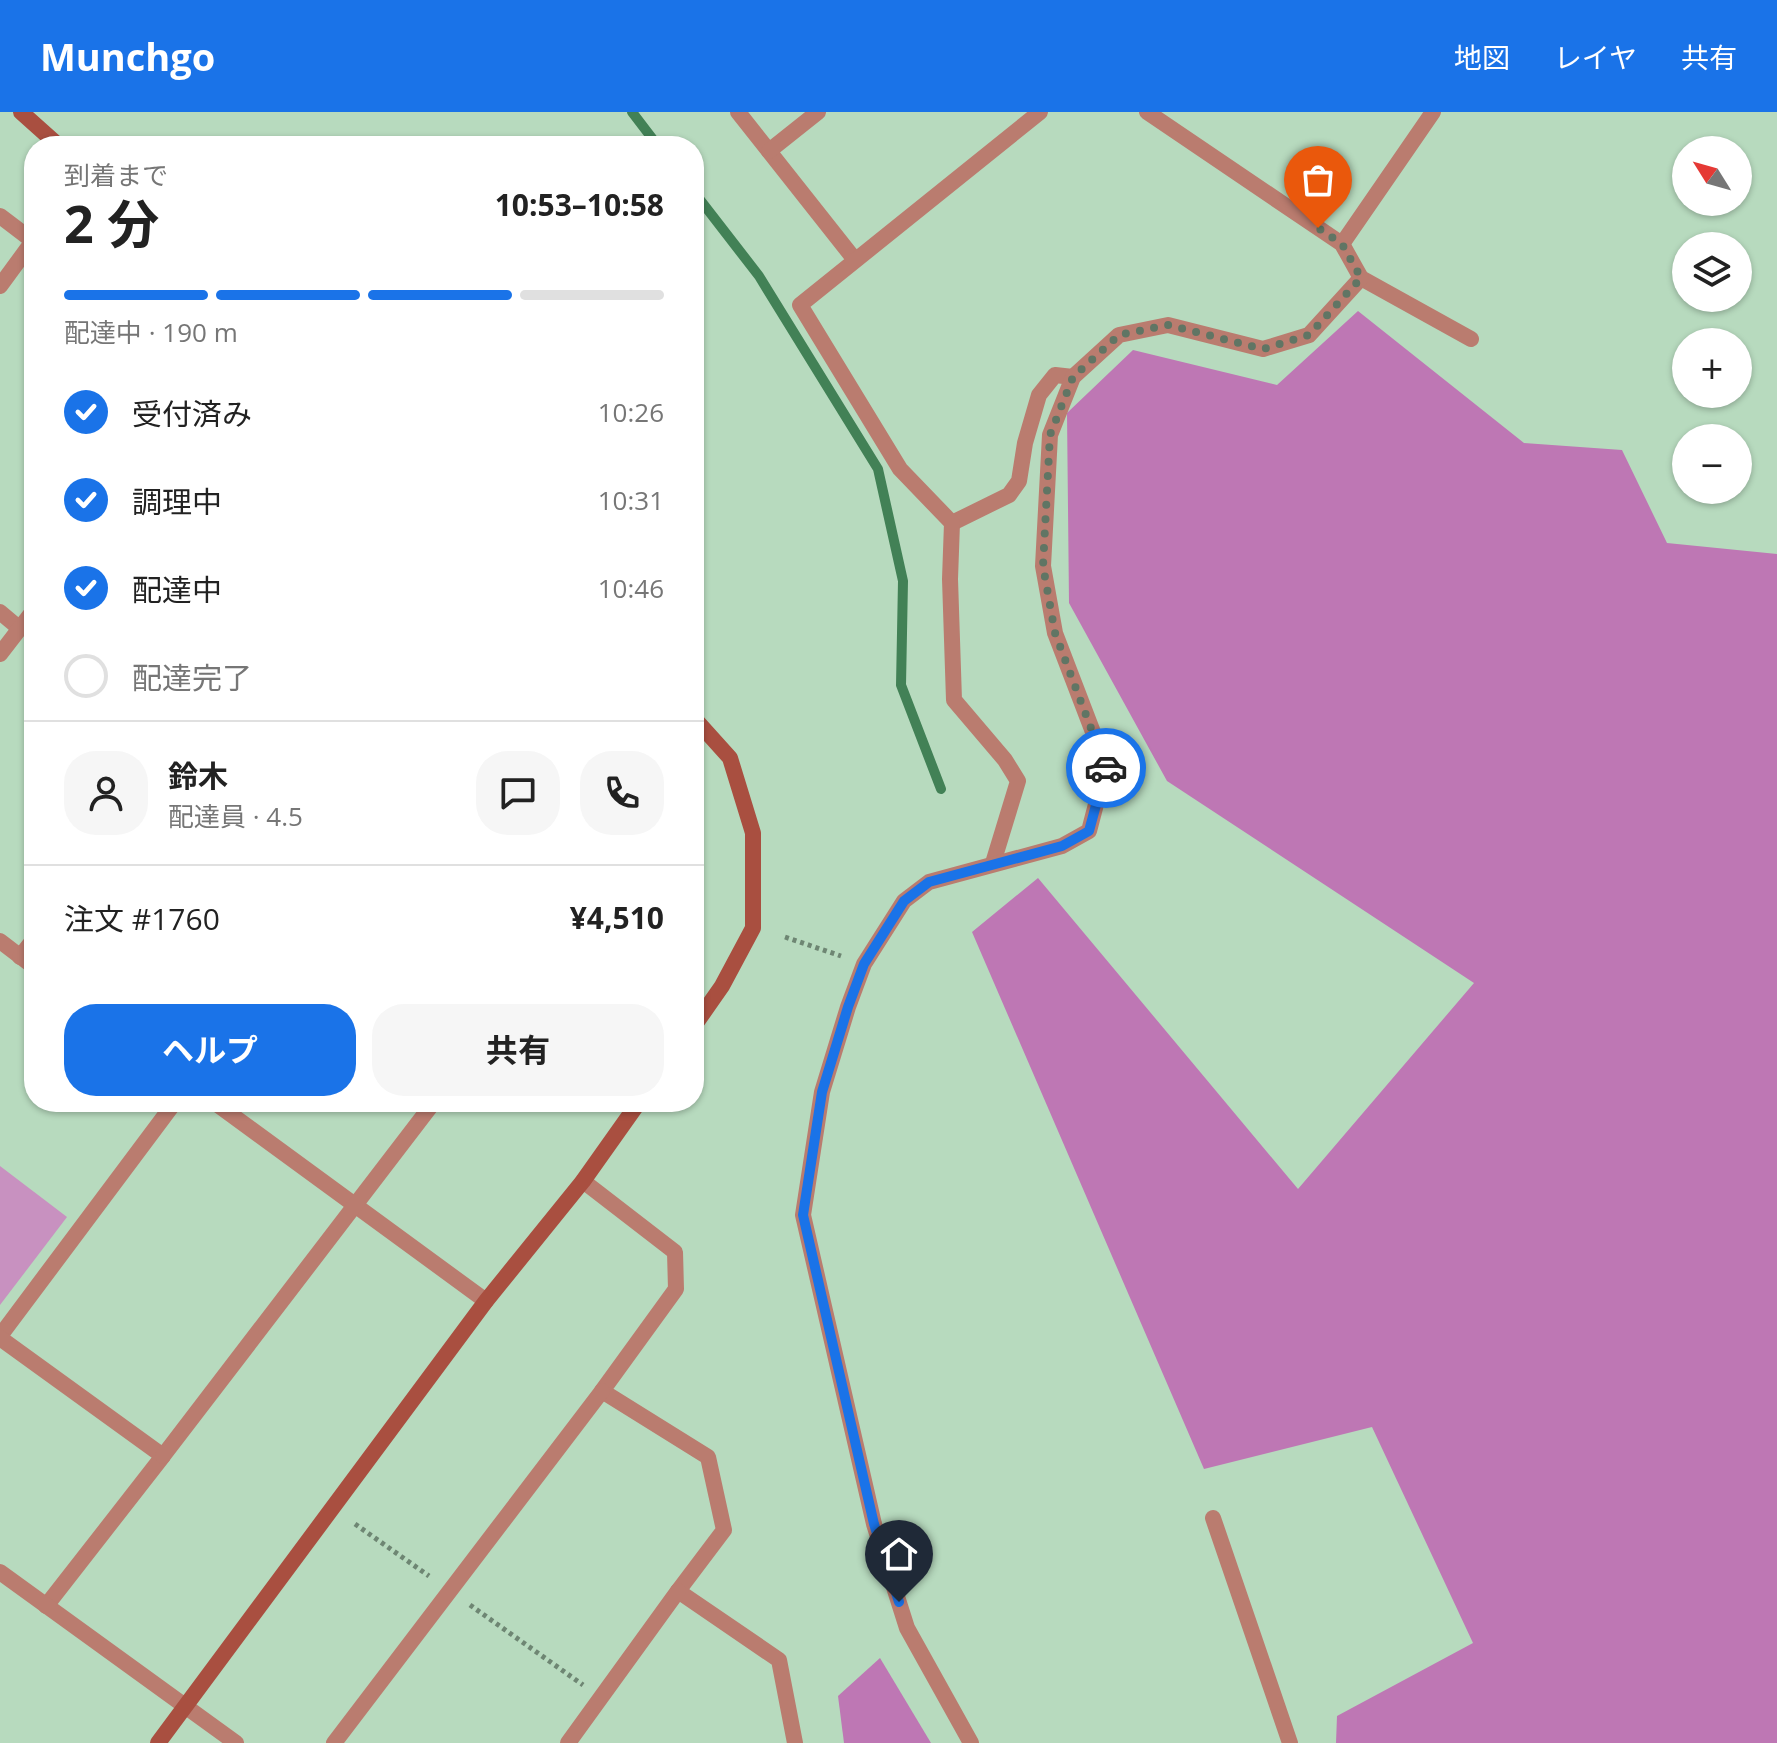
<!DOCTYPE html>
<html lang="ja">
<meta charset="utf-8">
<style>
body{margin:0;font-family:"Open Sans","Noto Sans JP",sans-serif;background:#f6f6f6;color:#222;height:100vh;display:flex;flex-direction:column;font-size:30px;white-space:nowrap}
*{box-sizing:border-box;margin:0}
p{font-size:26px;color:#767676}
.icon{flex:none;width:44px;height:44px;fill:none;stroke:currentColor;stroke-width:2;stroke-linecap:round;stroke-linejoin:round}
.map{position:relative;flex:1;overflow:hidden}
.panel{position:absolute;left:24px;top:24px;width:680px;height:976px;display:flex;flex-direction:column;background:#fff;border-radius:32px;box-shadow:0 2px 6px #0004}
.panel>*{flex:none}
.needle{width:52px;rotate:307deg}
.controls{position:absolute;left:1672px;top:24px;display:grid;gap:16px}
.controls a{display:grid;place-items:center;width:80px;height:80px;border-radius:50%;background:#fff;box-shadow:0 2px 6px #0004;font-size:40px}
.pin{position:absolute;display:grid;place-items:center;width:68px;height:68px;color:#fff;margin:-82px -34px;border-radius:50% 50% 50% 0;rotate:-45deg;box-shadow:0 0 8px #0007}
.pin .icon{rotate:45deg}
.courier{position:absolute;display:grid;place-items:center;width:80px;height:80px;margin:-40px;border:6px solid #1a73e8;border-radius:50%;background:#fff;color:#222;box-shadow:0 2px 10px #0007}
.headline em{font-style:normal;font-weight:700}
.headline div{display:flex;flex-direction:column-reverse}
.headline{display:flex;align-items:center;justify-content:space-between;height:136px;padding:0 40px}
h1{font-size:52px;font-weight:700;line-height:60px}
.bar{display:grid;grid-template-columns:repeat(4,1fr);gap:12px 8px;align-content:center;height:96px;padding:0 40px}
.bar i{height:10px;border-radius:6px;background:#e0e0e0}
.bar .selected{background:#1a73e8}
.bar p{grid-column:span 4}
.line{display:flex;align-items:center;gap:20px;padding:0 40px;border-top:2px solid #e0e0e0}
.line div{flex:1}
.round{display:grid;place-items:center;flex:none;width:84px;height:84px;border-radius:32px;background:#f6f6f6}
ol{padding:0 40px;list-style:none}
li{display:flex;align-items:center;gap:24px;height:88px}
li p{margin-inline-start:auto}
li .icon{padding:8px;border-radius:50%;background:#1a73e8;color:#fff;stroke-width:4}
li:last-child{color:#767676}
li i{width:44px;height:44px;border:4px solid #e0e0e0;border-radius:50%}
.cta{display:flex;gap:16px;margin-top:auto;padding:16px 40px}
.cta a{flex:1;height:92px;border-radius:32px;background:#1a73e8;color:#fff;font-size:32px;font-weight:700;line-height:92px;text-align:center}
.cta a+a{background:#f6f6f6;color:#222}
header{display:flex;align-items:center;gap:48px;box-sizing:border-box;height:112px;padding:0 40px;background:#1a73e8;color:#fff}
header strong{font-size:38px}
nav{display:flex;gap:44px;margin-inline-start:auto;font-size:28px}
.map>svg:first-child{display:block}
</style>
<header>
<strong>Munchgo</strong>
<nav><a>地図</a><a>レイヤ</a><a>共有</a></nav>
</header>
<div class="map">
<svg width="1777" height="1631" viewBox="0 0 1777 1631">
<rect width="100%" height="100%" fill="#b7dabe"/>
<polygon fill="#c891c0" points="0,1054 67,1105 0,1193"/>
<g fill="#be77b4">
<polygon points="1358,199 1524,331 1622,338 1667,431 1777,442 1777,1631 1336,1631 1337,1604 1473,1531 1372,1315 1204,1357 972,820 1038,766 1298,1077 1474,871 1167,669 1069,491 1067,301 1133,238 1277,273"/>
<polygon points="880,1546 931,1631 844,1631 838,1584"/>
</g>
<g fill="none" stroke-linecap="round" stroke-linejoin="round">
<g stroke="#428156" stroke-width="10">
<polyline points="632,0 658,34"/>
<polyline points="694,80 759,164 878,357 903,469 901,573 941,677"/>
</g>
<g stroke="#6e8673" stroke-width="5" stroke-dasharray="4 4" stroke-linecap="butt">
<polyline points="785,825 841,844"/>
<polyline points="355,1412 429,1464"/>
<polyline points="470,1493 583,1573"/>
</g>
<polyline stroke="#ba7c6f" stroke-width="16" points="952,411 1009,383 1019,369 1025,331 1039,283 1055,263 1073,265"/>
<g stroke="#ba7c6f" stroke-width="16">
<polyline points="738,0 855,148"/>
<polyline points="1147,0 1342,132 1361,166 1471,227"/>
<polyline points="769,39 818,0"/>
<polyline points="0,104 33,129 0,174"/>
<polyline points="1342,132 1433,0"/>
<polyline points="0,500 19,516"/>
<polyline points="0,542 34,498"/>
<polyline points="993,751 1018,669 1005,648 954,588 950,467 952,411 900,357 800,193 1040,0"/>
<polyline points="0,829 34,855"/>
<polyline points="20,845 34,827"/>
<polyline points="214,990 486,1189"/>
<polyline points="583,1069 675,1140 676,1177 602,1279 708,1345 724,1418 678,1479 779,1548 795,1631"/>
<polyline points="0,1224 175,990"/>
<polyline points="0,1226 163,1344 46,1494"/>
<polyline points="163,1344 434,990"/>
<polyline points="1213,1406 1290,1631"/>
<polyline points="0,1460 236,1631"/>
<polyline points="334,1631 602,1279"/>
<polyline points="568,1631 678,1479"/>
<polyline points="971,1631 907,1516 874,1412 803,1103 822,980 848,895 864,852 904,789 929,770 1062,734 1089,719 1106,654 1055,521 1043,454 1050,323 1073,265 1119,223 1168,213 1263,237 1309,223 1361,166"/>
</g>
<g stroke="#a94f40" stroke-width="16">
<polyline points="21,0 59,34"/>
<polyline points="694,606 730,646 753,721 753,816 722,874 694,914"/>
<polyline points="158,1631 486,1189 583,1069 639,990"/>
</g>
</g>
<g fill="none" stroke-linecap="round" stroke-linejoin="round">
<polyline stroke="#607564" stroke-width="8" stroke-dasharray="0 14.4" points="1106,656 1055,521 1043,454 1050,323 1073,265 1119,223 1168,213 1263,237 1309,223 1361,166 1342,132 1318,116"/>
<polyline stroke="#1a73e8" stroke-width="10" points="899,1490 874,1412 803,1103 822,980 848,895 864,852 904,789 929,770 1062,734 1089,719 1106,656"/>
</g>
</svg>
<div class="controls">
<a><svg class="needle" viewBox="-14 -14 28 28"><path d="M0-13l5 13h-10z" fill="#e53935"/><path d="M0 13l5-13h-10z" fill="#767676"/></svg></a>
<a><svg class="icon" aria-label="layers" viewBox="0 0 24 24"><path d="M12 4l9 5-9 5-9-5zM3 14l9 5 9-5"/></svg></a>
<a>+</a>
<a>−</a>
</div>
<div class="pin" style="left:1318px;top:116px;background:#ea580c"><svg class="icon" aria-label="bag" viewBox="0 0 24 24"><path d="M5 8h14l-1 12H6zM9 8a3 3 0 0 1 6 0"/></svg></div>
<div class="pin" style="left:899px;top:1490px;background:#1f2937"><svg class="icon" aria-label="home" viewBox="0 0 24 24"><path d="M3 11l9-7 9 7M6 9v11h12V9"/></svg></div>
<div class="courier" style="left:1106px;top:656px"><svg class="icon" aria-label="car" viewBox="0 0 24 24"><path d="M5 17H2v-5l4-1 3-4h7l3 4 3 1v5h-3M9 17h6M6 11h13"/><circle cx="7" cy="17" r="2"/><circle cx="17" cy="17" r="2"/></svg></div>
<section class="panel">
<div class="headline"><div><h1>2 分</h1><p>到着まで</p></div><em>10:53–10:58</em></div>
<div class="bar"><i class="selected"></i><i class="selected"></i><i class="selected"></i><i></i><p>配達中 · 190 m</p></div>
<ol>
<li><svg class="icon" aria-label="check" viewBox="0 0 24 24"><path d="M5 12l5 5 9-10"/></svg>受付済み<p>10:26</p></li>
<li><svg class="icon" aria-label="check" viewBox="0 0 24 24"><path d="M5 12l5 5 9-10"/></svg>調理中<p>10:31</p></li>
<li><svg class="icon" aria-label="check" viewBox="0 0 24 24"><path d="M5 12l5 5 9-10"/></svg>配達中<p>10:46</p></li>
<li><i></i>配達完了</li>
</ol>
<div class="line" style="height:144px"><a class="round"><svg class="icon" aria-label="person" viewBox="0 0 24 24"><circle cx="12" cy="8" r="4"/><path d="M4 21q1-7 8-7t8 7"/></svg></a><div><b>鈴木</b><p>配達員 · 4.5</p></div><a class="round"><svg class="icon" aria-label="chat" viewBox="0 0 24 24"><path d="M4 5h16v11H9l-5 4z"/></svg></a><a class="round"><svg class="icon" aria-label="phone" viewBox="0 0 24 24"><path d="M5 4h4l2 5-3 2q2 4 5 5l2-3 5 2v4C11 20 4 13 5 4z"/></svg></a></div>
<div class="line" style="height:104px"><div>注文 #1760</div><b>¥4,510</b></div>
<div class="cta"><a>ヘルプ</a><a>共有</a></div>
</section>
</div>
